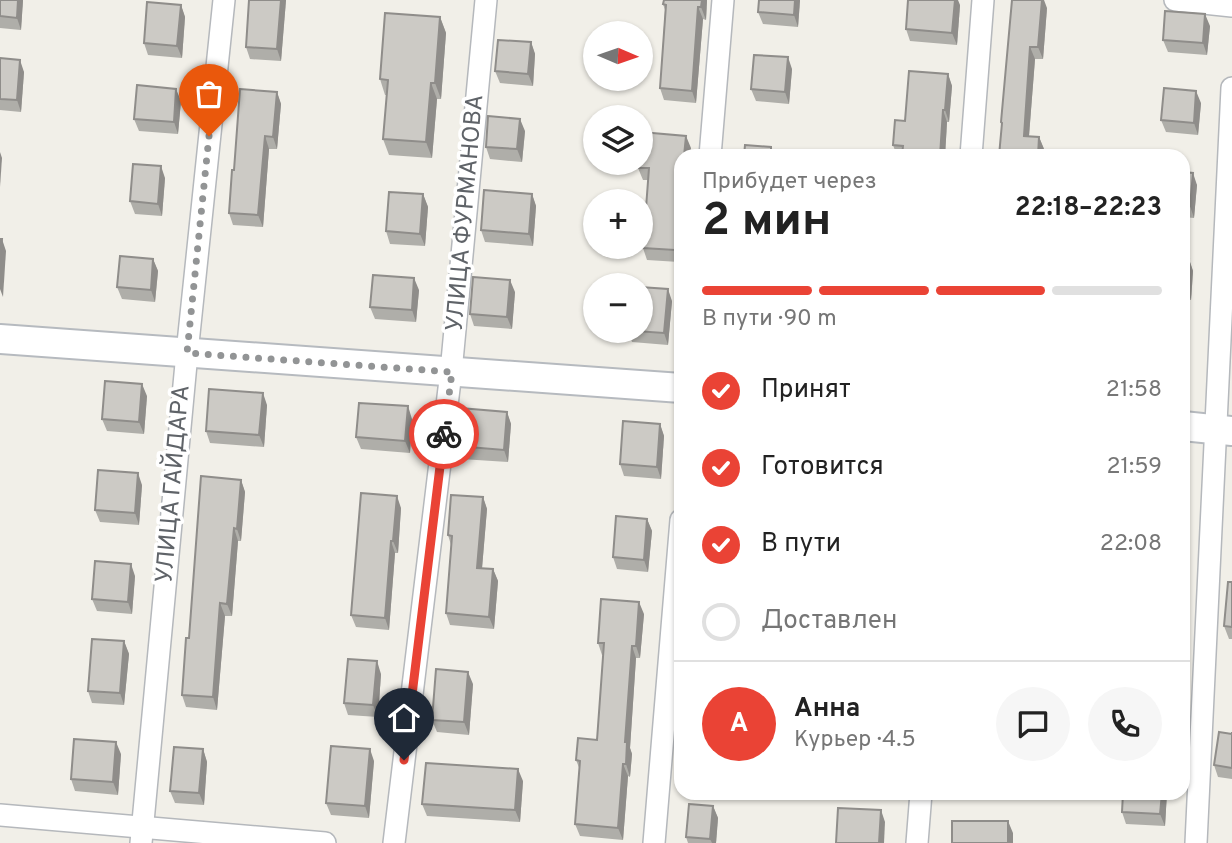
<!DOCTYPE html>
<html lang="ru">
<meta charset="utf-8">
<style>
body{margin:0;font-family:Overpass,sans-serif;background:#f6f6f6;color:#222;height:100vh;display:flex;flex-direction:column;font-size:26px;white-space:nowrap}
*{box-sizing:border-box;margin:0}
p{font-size:23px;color:#767676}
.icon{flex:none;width:38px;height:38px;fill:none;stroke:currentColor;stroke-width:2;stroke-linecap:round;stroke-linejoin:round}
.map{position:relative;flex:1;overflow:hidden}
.panel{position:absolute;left:674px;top:149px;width:516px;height:651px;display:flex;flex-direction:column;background:#fff;border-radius:21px;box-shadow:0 2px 5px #0004}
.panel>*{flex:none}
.needle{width:46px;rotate:92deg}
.controls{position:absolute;left:583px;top:21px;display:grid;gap:14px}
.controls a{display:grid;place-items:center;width:70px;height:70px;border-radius:50%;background:#fff;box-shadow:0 2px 5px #0004;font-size:35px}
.pin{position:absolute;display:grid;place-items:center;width:60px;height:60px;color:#fff;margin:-72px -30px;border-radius:50% 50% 50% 0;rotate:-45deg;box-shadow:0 0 7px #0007}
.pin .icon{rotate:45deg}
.courier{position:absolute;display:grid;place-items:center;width:70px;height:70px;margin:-35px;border:5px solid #ea4335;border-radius:50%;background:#fff;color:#222;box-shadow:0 2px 9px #0007}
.summary em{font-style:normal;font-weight:700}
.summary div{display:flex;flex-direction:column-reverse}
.summary{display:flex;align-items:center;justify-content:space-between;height:119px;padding:0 28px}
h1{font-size:46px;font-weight:700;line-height:52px}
.bar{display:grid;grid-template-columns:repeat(4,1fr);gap:10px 7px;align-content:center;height:84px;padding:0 28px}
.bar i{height:9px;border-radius:5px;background:#e0e0e0}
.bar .on{background:#ea4335}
.bar p{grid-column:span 4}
.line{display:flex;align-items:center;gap:18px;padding:0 28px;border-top:2px solid #e0e0e0}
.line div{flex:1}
.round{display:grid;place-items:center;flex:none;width:74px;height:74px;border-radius:37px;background:#f6f6f6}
ol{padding:0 28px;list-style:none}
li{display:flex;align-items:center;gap:21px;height:77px}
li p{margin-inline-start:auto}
li .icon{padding:7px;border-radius:50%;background:#ea4335;color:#fff;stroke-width:4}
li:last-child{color:#767676}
li i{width:38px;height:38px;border:4px solid #e0e0e0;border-radius:50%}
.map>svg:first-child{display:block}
</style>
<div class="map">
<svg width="1232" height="843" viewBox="0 0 1232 843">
<rect width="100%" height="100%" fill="#f1efe8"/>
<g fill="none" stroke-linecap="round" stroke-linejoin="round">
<defs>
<g id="street">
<polyline points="1175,0 1232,6"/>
<polyline points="710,156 723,0"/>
<polyline points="971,156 983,0"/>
<polyline points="0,815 325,843"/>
<polyline points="141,843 187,353 224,0"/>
<polyline points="394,843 451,372 486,0"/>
<polyline points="654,843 681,520"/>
<polyline points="917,843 921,793"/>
<polyline points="1196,843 1232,88"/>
</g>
<g id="secondary">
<polyline points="0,339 681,388"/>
<polyline points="1183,426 1232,431"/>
</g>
</defs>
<use href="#street" stroke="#b5b8bc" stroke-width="24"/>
<use href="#secondary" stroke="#b6babf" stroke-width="32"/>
<use href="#street" stroke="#fff" stroke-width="21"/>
<use href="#secondary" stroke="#fff" stroke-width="28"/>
</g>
<g fill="#afaea9">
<polygon points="0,0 23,0 21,30 0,28"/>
<polygon points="249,0 286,0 281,61 250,59 246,47"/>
<polygon points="707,0 706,20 703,19 696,103 664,100 660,88 665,10 663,4"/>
<polygon points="800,0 798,27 763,24 758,12"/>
<polygon points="181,5 185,17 182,58 148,55 144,43"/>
<polygon points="960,5 957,45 910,41 906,29"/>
<polygon points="1047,8 1043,59 1035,59 1029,136 1039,137 1044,149 1002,126 1001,122"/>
<polygon points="440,17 446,33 441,99 437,99 432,158 389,155 383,139 387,95 385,95 380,79"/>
<polygon points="1210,26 1207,55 1168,52 1163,40"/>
<polygon points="531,42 535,54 533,86 500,83 495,71"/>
<polygon points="0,58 24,72 21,112 0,110"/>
<polygon points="792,69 789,104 756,101 751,89"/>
<polygon points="948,74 952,86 949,122 947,122 945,156 897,156 893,145 905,121"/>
<polygon points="277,92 281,104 277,149 269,149 263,227 233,225 229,213 234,170"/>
<polygon points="181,101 178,134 139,131 134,119"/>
<polygon points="1201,103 1198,135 1166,132 1161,120"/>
<polygon points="525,131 522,162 490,159 486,147"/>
<polygon points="691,148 681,156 681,244 679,262 647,260 643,248 648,180 643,180 638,168"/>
<polygon points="1183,172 1197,185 1194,218 1183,217"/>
<polygon points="165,178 162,216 135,214 130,201"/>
<polygon points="423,194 428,207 425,246 390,244 386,231"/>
<polygon points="532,194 536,206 533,246 485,242 481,230"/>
<polygon points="1183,258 1189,259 1193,271 1191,300 1183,300"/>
<polygon points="153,259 158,271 155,302 122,299 117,287"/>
<polygon points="419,290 416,322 375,319 370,307"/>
<polygon points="515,292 512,329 474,326 470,314"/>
<polygon points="672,301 668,345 632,342 628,331 640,331"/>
<polygon points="147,396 144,434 107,431 102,419"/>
<polygon points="267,405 264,447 210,443 206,431"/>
<polygon points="507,412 511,424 508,462 461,459 457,446"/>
<polygon points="412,419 410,453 361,449 356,437"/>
<polygon points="660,424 664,436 661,479 624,476 620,464"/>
<polygon points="241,480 245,492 241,541 238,541 232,616 225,616 217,710 186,707 182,695 189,638"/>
<polygon points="142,485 139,525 100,522 95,510"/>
<polygon points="483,497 487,509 482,568 493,569 498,581 494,629 450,625 446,613 451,545 448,535"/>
<polygon points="401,508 398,553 395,553 389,630 356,627 351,615"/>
<polygon points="647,519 652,531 648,572 617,569 613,557"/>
<polygon points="135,576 132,614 97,611 92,599"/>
<polygon points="1232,582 1232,639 1229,639 1224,626"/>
<polygon points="644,614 640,658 636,658 630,748 632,754 630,777 628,776 623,840 580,836 575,824 580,770 576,760 597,740 603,655 602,655 598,643"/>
<polygon points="124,641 129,654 124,705 92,703 88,691"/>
<polygon points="381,674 378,717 348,715 344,703"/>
<polygon points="473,684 469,735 437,732 432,720"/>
<polygon points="1232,732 1232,779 1218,777 1214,765 1232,734"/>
<polygon points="203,749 207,762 204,805 175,803 170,791"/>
<polygon points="121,754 118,795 75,791 71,779"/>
<polygon points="374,761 369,818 331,815 326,803"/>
<polygon points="523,781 520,822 427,816 422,804"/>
<polygon points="1167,793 1165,826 1126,824 1122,812"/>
<polygon points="713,806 718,818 716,843 688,843 686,837"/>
</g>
<g fill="#8f8d8a">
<polygon points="18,0 23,0 21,30 17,18"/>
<polygon points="281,0 286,0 281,61 277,49"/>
<polygon points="702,0 707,0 706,20 701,7"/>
<polygon points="795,0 800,0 798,27 794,15"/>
<polygon points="955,0 958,0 960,5 957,45 952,33"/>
<polygon points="1042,0 1044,0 1047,8 1043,59 1038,47"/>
<polygon points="181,5 185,17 182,58 177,46"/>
<polygon points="698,7 703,19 696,103 692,91"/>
<polygon points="1205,14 1210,26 1207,55 1203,43"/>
<polygon points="440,17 446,33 441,99 435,83"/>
<polygon points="531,42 535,54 533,86 528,74"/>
<polygon points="1030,47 1035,59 1028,148 1024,136"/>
<polygon points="788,57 792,69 789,104 785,92"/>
<polygon points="20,60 24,72 21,112 17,100"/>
<polygon points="948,74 952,86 949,122 945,110"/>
<polygon points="431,83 437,99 432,158 426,142"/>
<polygon points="176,89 181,101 178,134 174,122"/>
<polygon points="1196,91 1201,103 1198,135 1194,123"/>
<polygon points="277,92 281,104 277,149 273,137"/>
<polygon points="943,110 947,122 945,156 940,156"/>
<polygon points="520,119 525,131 522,162 517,149"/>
<polygon points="265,136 269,149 263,227 258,215"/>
<polygon points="686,136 691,148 690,156 684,156"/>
<polygon points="1039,137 1044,149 1043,156 1038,156"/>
<polygon points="0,152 2,158 0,187"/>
<polygon points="161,166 165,178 162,216 158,204"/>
<polygon points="1193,173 1197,185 1194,218 1190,206"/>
<polygon points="681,177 681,244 679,262 675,250"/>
<polygon points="423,194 428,207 425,246 420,234"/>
<polygon points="532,194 536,206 533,246 529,234"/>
<polygon points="2,239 6,251 3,297 0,289 0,261"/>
<polygon points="153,259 158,271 155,302 151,290"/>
<polygon points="1189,259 1193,271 1191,300 1186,288"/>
<polygon points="414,278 419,290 416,322 412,310"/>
<polygon points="510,280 515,292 512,329 507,317"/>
<polygon points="668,289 672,301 668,345 664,333"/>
<polygon points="1183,332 1187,343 1184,385 1183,381"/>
<polygon points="142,384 147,396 144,434 139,422"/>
<polygon points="263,393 267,405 264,447 259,435"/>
<polygon points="408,406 412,419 410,453 405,441"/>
<polygon points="507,412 511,424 508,462 504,450"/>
<polygon points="660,424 664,436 661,479 657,467"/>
<polygon points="138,473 142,485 139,525 135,513"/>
<polygon points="241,480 245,492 241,541 237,529"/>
<polygon points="397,496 401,508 398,553 393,541"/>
<polygon points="483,497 487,509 481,580 477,568"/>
<polygon points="647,519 652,531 648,572 644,560"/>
<polygon points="234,528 238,541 232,616 227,604"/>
<polygon points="391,541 395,553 389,630 385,618"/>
<polygon points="131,564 135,576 132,614 128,602"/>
<polygon points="493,569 498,581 494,629 489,617"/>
<polygon points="639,602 644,614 640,658 636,646"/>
<polygon points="220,603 225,616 217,710 213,697"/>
<polygon points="124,641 129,654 124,705 120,693"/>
<polygon points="632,646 636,658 630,748 632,754 630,777 626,764 625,742"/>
<polygon points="377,661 381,674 378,717 373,705"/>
<polygon points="468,672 473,684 469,735 464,722"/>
<polygon points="116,742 121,754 118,795 113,782"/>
<polygon points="203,749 207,762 204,805 199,793"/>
<polygon points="370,749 374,761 369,818 365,806"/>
<polygon points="623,764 628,776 623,840 618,828"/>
<polygon points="518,769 523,781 520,822 515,810"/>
<polygon points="1162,793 1167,793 1165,826 1160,814"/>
<polygon points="713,806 718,818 716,843 712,843 710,839"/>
<polygon points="881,810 885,822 884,843 879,843"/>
<polygon points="1008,821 1013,833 1013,843 1008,843"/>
</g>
<g fill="#cccac5" stroke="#8f8d8a" stroke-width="2">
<polygon points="0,0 18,0 17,18 0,16"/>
<polygon points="249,0 281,0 277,49 246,47"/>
<polygon points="664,0 702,0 701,7 698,7 692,91 660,88 666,5 663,4"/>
<polygon points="759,0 795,0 794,15 758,12"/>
<polygon points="908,0 955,0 952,33 906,29"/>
<polygon points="1012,0 1042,0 1038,47 1030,47 1024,136 1039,137 1038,156 999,156 1002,123 1001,122"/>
<polygon points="147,2 181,5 177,46 144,43"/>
<polygon points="1165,11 1205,14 1203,43 1163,40"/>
<polygon points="385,13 440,17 435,83 431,83 426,142 383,139 388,80 380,79"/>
<polygon points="498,40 531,42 528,74 495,71"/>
<polygon points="754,55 788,57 785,92 751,89"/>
<polygon points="0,58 20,60 17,100 0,99"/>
<polygon points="909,71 948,74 945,110 943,110 940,156 902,156 903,146 893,145 895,120 905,121"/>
<polygon points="137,85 176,89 174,122 134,119"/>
<polygon points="1164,88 1196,91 1194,123 1161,120"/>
<polygon points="240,89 277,92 273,137 265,136 258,215 229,213 232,170 234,170"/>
<polygon points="488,116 520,119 517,149 486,147"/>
<polygon points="641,132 686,136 684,156 681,156 681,177 675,250 643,248 649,168 638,168 639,163 640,163"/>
<polygon points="745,145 771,147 771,156 744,156"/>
<polygon points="133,164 161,166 158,204 130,201"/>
<polygon points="1183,172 1193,173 1190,206 1183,205"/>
<polygon points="484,190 532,194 529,234 481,230"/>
<polygon points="389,192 423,194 420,234 386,231"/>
<polygon points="0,239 2,239 0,261"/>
<polygon points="120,256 153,259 151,290 117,287"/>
<polygon points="1183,258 1189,259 1186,288 1183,288"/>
<polygon points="373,275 414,278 412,310 370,307"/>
<polygon points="473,277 510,280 507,317 470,314"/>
<polygon points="640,287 668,289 664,333 635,331 640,331"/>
<polygon points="105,381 142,384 139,422 102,419"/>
<polygon points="209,389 263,393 259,435 206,431"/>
<polygon points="359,403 408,406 405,441 356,437"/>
<polygon points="460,408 507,412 504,450 457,446"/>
<polygon points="623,421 660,424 657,467 620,464"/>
<polygon points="98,470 138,473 135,513 95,510"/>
<polygon points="201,476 241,480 237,529 234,528 227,604 220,603 213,697 182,695 186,638 189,638"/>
<polygon points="361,493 397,496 393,541 391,541 385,618 351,615"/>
<polygon points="451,495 483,497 477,568 493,569 489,617 446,613 452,536 448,535"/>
<polygon points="616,516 647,519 644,560 613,557"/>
<polygon points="95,561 131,564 128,602 92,599"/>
<polygon points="1228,582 1232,582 1232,627 1224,626"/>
<polygon points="601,599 639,602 636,646 632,646 625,742 627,742 626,764 623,764 618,828 575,824 580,761 576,760 578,738 597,740 604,643 598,643"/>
<polygon points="92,639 124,641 120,693 88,691"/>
<polygon points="348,659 377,661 373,705 344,703"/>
<polygon points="436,669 468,672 464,722 432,720"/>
<polygon points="1219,732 1232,734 1232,732 1232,768 1214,765"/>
<polygon points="74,739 116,742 113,782 71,779"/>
<polygon points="331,746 370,749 365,806 326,803"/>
<polygon points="174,747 203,749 199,793 170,791"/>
<polygon points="426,763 518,769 515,810 422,804"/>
<polygon points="1123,793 1162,793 1160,814 1122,812"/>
<polygon points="689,804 713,806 710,839 686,837"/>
<polygon points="838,808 881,810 879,843 836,843"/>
<rect x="952" y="821" width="56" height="22"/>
</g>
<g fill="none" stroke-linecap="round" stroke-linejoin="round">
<polyline stroke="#929495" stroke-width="7" stroke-dasharray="0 12.6" points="209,136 187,353 452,372 444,434"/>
<polyline stroke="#ea4335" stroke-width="9" points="404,760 444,434"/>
</g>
<g text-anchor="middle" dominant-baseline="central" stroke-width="7" stroke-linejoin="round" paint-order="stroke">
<g font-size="24" fill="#5f6368" stroke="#fff">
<text transform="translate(466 213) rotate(-85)">УЛИЦА ФУРМАНОВА</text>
<text transform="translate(174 484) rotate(-85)">УЛИЦА ГАЙДАРА</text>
</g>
</g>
</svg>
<div class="controls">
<a><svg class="needle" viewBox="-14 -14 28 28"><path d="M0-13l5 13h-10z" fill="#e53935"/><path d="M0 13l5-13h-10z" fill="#767676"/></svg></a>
<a><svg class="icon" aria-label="layers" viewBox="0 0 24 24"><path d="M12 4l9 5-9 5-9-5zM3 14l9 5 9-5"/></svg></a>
<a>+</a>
<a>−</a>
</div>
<div class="pin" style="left:209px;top:136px;background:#ea580c"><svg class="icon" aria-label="bag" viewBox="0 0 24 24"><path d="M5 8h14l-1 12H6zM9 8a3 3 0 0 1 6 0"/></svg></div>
<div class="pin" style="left:404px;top:760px;background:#1f2937"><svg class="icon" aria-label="home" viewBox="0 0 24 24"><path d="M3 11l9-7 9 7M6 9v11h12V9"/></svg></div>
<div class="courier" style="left:444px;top:434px"><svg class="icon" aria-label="bike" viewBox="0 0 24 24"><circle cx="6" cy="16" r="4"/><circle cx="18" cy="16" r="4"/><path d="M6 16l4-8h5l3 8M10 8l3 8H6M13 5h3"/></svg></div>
<section class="panel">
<div class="summary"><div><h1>2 мин</h1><p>Прибудет через</p></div><em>22:18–22:23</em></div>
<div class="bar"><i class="on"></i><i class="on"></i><i class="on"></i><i></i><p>В пути · 90 m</p></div>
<ol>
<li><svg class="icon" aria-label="check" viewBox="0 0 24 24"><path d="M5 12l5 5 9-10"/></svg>Принят<p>21:58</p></li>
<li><svg class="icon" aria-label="check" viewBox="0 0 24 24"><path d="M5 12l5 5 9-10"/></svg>Готовится<p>21:59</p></li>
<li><svg class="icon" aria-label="check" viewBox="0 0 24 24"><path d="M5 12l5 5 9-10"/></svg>В пути<p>22:08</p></li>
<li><i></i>Доставлен</li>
</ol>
<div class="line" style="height:126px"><b class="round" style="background:#ea4335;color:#fff">А</b><div><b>Анна</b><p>Курьер · 4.5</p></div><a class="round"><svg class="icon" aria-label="chat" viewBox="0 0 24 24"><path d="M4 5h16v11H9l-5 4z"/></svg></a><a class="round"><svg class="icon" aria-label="phone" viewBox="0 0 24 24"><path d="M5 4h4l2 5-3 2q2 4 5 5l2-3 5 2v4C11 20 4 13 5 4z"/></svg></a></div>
</section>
</div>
